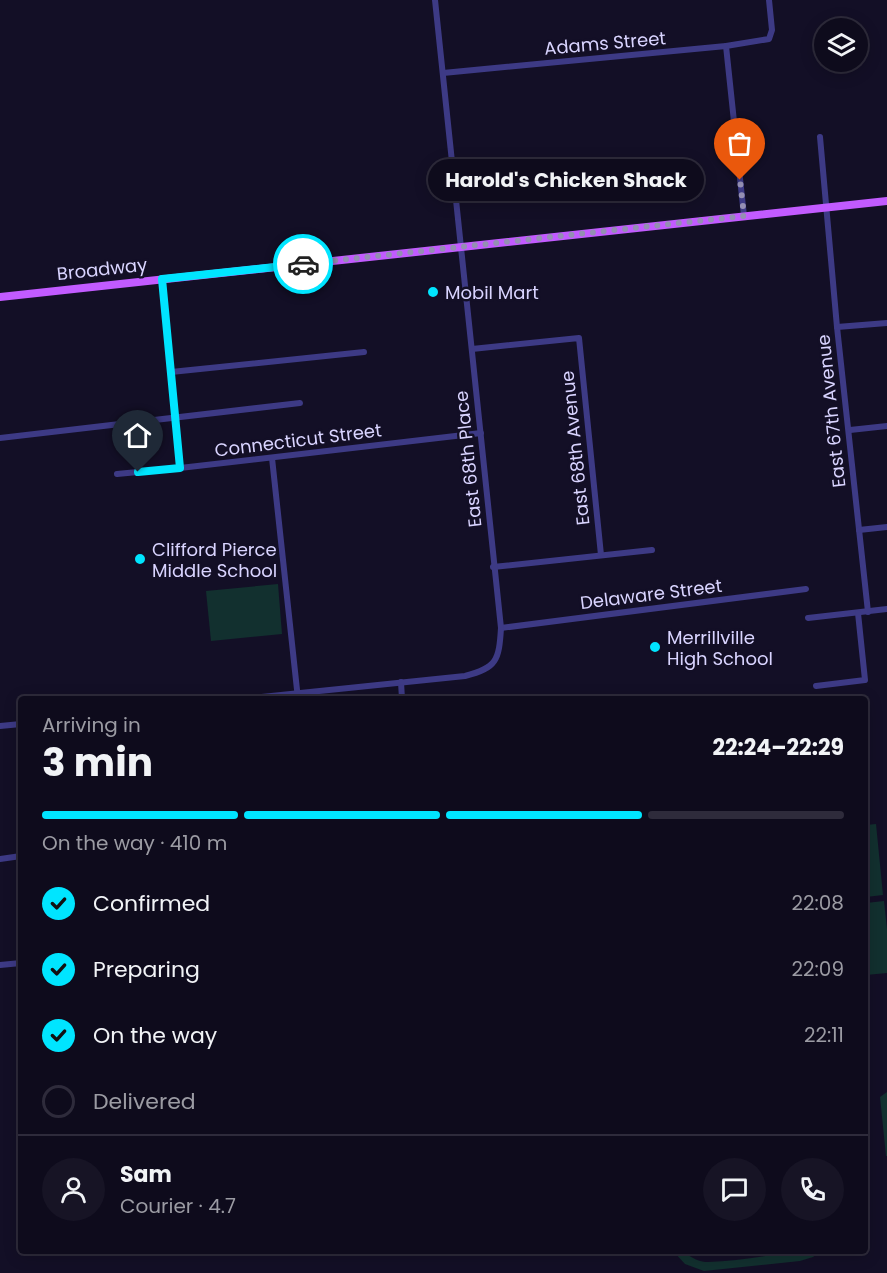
<!DOCTYPE html>
<meta charset="utf-8">
<style>
body{margin:0;font-family:Poppins,sans-serif;background:#171425;color:#f1f3f6;height:100vh;display:flex;flex-direction:column;font-size:22px;white-space:nowrap}
*{box-sizing:border-box;margin:0}
p{font-size:20px;color:#9b9ba3}
.icon{flex:none;width:33px;height:33px;fill:none;stroke:currentColor;stroke-width:2;stroke-linecap:round;stroke-linejoin:round}
.map{position:relative;flex:1;overflow:hidden}
.drawer{position:absolute;left:18px;top:696px;width:850px;height:558px;display:flex;flex-direction:column;background:#0e0b1c;border-radius:6px;box-shadow:0 3px 15px #0003,0 0 0 2px #2e2b3b}
.drawer>*{flex:none}
.fabs{position:absolute;left:814px;top:18px;display:grid;gap:12px}
.fabs a{display:grid;place-items:center;width:54px;height:54px;border-radius:50%;background:#0e0b1c;box-shadow:0 3px 15px #0003,0 0 0 2px #2e2b3b;font-size:30px}
.pin{position:absolute;display:grid;place-items:center;width:51px;height:51px;color:#fff;margin:-62px -26px;border-radius:50% 50% 50% 0;rotate:-45deg;box-shadow:0 0 6px #0007}
.pin .icon{rotate:45deg}
.courier{position:absolute;display:grid;place-items:center;width:60px;height:60px;margin:-30px;border:4px solid #00e5ff;border-radius:50%;background:#fff;color:#222;box-shadow:0 2px 8px #0007}
.bubble{position:absolute;height:42px;border-radius:21px;background:#0e0b1c;box-shadow:0 3px 15px #0003,0 0 0 2px #2e2b3b;font-size:20px;font-weight:700;line-height:42px;text-align:center}
.headline em{font-style:normal;font-weight:700}
.headline div{display:flex;flex-direction:column-reverse}
.headline{display:flex;align-items:center;justify-content:space-between;height:102px;padding:0 24px}
h1{font-size:39px;font-weight:700;line-height:45px}
.bar{display:grid;grid-template-columns:repeat(4,1fr);gap:9px 6px;align-content:center;height:72px;padding:0 24px}
.bar i{height:8px;border-radius:4px;background:#2e2b3b}
.bar .selected{background:#00e5ff}
.bar p{grid-column:span 4}
.line{display:flex;align-items:center;gap:15px;padding:0 24px;border-top:2px solid #2e2b3b}
.line div{flex:1}
.round{display:grid;place-items:center;flex:none;width:63px;height:63px;border-radius:32px;background:#171425}
ol{padding:0 24px;list-style:none}
li{display:flex;align-items:center;gap:18px;height:66px}
li p{margin-inline-start:auto}
li .icon{padding:6px;border-radius:50%;background:#00e5ff;color:#111;stroke-width:4}
li:last-child{color:#9b9ba3}
li i{width:33px;height:33px;border:3px solid #2e2b3b;border-radius:50%}
.map>svg:first-child{display:block}
</style>
<div class="map">
<svg width="887" height="1273" viewBox="0 0 887 1273">
<rect width="100%" height="100%" fill="#130f26"/>
<g fill="#12302f">
<polygon points="278,584 282,634 211,641 206,591"/>
<polygon points="876,824 883,895 866,897 866,825"/>
<polygon points="884,901 887,929 887,973 866,975 866,903"/>
<polygon points="887,1092 887,1156 886,1156 880,1097"/>
<path d="M673,1251C689,1251 692,1262 708,1262C746,1261 784,1251 821,1251L813,1257L800,1261L704,1271L685,1264Z"/>
</g>
<g fill="none" stroke-linecap="round" stroke-linejoin="round">
<g stroke="#3d3a85" stroke-width="6">
<polyline points="726,46 744,216"/>
<polyline points="443,73 726,46 769,39 772,30 769,0"/>
<polyline points="820,137 837,327 868,612"/>
<polyline points="162,279 180,468"/>
<polyline points="837,327 887,323"/>
<polyline points="472,349 579,338 601,555"/>
<polyline points="171,372 364,352"/>
<polyline points="850,430 887,426"/>
<polyline points="0,438 300,403"/>
<polyline points="272,458 298,699"/>
<polyline points="117,474 180,468 481,433"/>
<polyline points="859,530 887,527"/>
<polyline points="493,567 652,550"/>
<polyline points="808,618 887,609"/>
<polyline points="501,628 806,589"/>
<polyline points="401,682 402,699"/>
<polyline points="816,686 865,680 858,613"/>
<path d="M241,699L465,676C497,668 499,660 501,628L435,0"/>
<polyline points="0,726 21,724"/>
<polyline points="0,859 21,856"/>
<polyline points="0,965 21,963"/>
</g>
<polyline stroke="#c25bff" stroke-width="8" points="0,297 887,201"/>
</g>
<g fill="none" stroke-linecap="round" stroke-linejoin="round">
<polyline stroke="#948fb3" stroke-width="6" stroke-dasharray="0 10.8" points="303,264 744,216 740,180"/>
<polyline stroke="#00e5ff" stroke-width="8" points="138,472 180,468 162,279 303,264"/>
</g>
<g fill="#00e5ff" stroke="#130f26" stroke-width="2">
<circle cx="433" cy="292" r="6"/>
<circle cx="140" cy="559" r="6"/>
<circle cx="655" cy="647" r="6"/>
</g>
<g text-anchor="middle" dominant-baseline="central" stroke-width="5" stroke-linejoin="round" paint-order="stroke">
<g font-size="18" fill="#d9d4ff" stroke="#130f26">
<text transform="translate(605 43) rotate(-5)">Adams Street</text>
<text transform="translate(102 269) rotate(-6)">Broadway</text>
<text transform="translate(831 411) rotate(-96)">East 67th Avenue</text>
<text transform="translate(298 440) rotate(-7)">Connecticut Street</text>
<text transform="translate(575 448) rotate(-96)">East 68th Avenue</text>
<text transform="translate(468 459) rotate(-96)">East 68th Place</text>
<text transform="translate(651 594) rotate(-7)">Delaware Street</text>
</g>
<g font-size="18" fill="#d9d4ff" stroke="#130f26" text-anchor="start">
<text x="445" y="292">Mobil Mart</text>
<text x="152" y="549">Clifford Pierce<tspan x="152" dy="21">Middle School</tspan></text>
<text x="667" y="637">Merrillville<tspan x="667" dy="21">High School</tspan></text>
</g>
</g>
</svg>
<div class="fabs">
<a><svg class="icon" aria-label="layers" viewBox="0 0 24 24"><path d="M12 4l9 5-9 5-9-5zM3 14l9 5 9-5"/></svg></a>
</div>
<div class="pin" style="left:740px;top:180px;background:#ea580c"><svg class="icon" aria-label="bag" viewBox="0 0 24 24"><path d="M5 8h14l-1 12H6zM9 8a3 3 0 0 1 6 0"/></svg></div>
<div class="pin" style="left:138px;top:472px;background:#1f2937"><svg class="icon" aria-label="home" viewBox="0 0 24 24"><path d="M3 11l9-7 9 7M6 9v11h12V9"/></svg></div>
<div class="courier" style="left:303px;top:264px"><svg class="icon" aria-label="car" viewBox="0 0 24 24"><path d="M5 17H2v-5l4-1 3-4h7l3 4 3 1v5h-3M9 17h6M6 11h13"/><circle cx="7" cy="17" r="2"/><circle cx="17" cy="17" r="2"/></svg></div>
<div class="bubble" style="left:428px;top:159px;width:276px">Harold's Chicken Shack</div>
<section class="drawer">
<div class="headline"><div><h1>3 min</h1><p>Arriving in</p></div><em>22:24–22:29</em></div>
<div class="bar"><i class="selected"></i><i class="selected"></i><i class="selected"></i><i></i><p>On the way · 410 m</p></div>
<ol>
<li><svg class="icon" aria-label="check" viewBox="0 0 24 24"><path d="M5 12l5 5 9-10"/></svg>Confirmed<p>22:08</p></li>
<li><svg class="icon" aria-label="check" viewBox="0 0 24 24"><path d="M5 12l5 5 9-10"/></svg>Preparing<p>22:09</p></li>
<li><svg class="icon" aria-label="check" viewBox="0 0 24 24"><path d="M5 12l5 5 9-10"/></svg>On the way<p>22:11</p></li>
<li><i></i>Delivered</li>
</ol>
<div class="line" style="height:108px"><a class="round"><svg class="icon" aria-label="person" viewBox="0 0 24 24"><circle cx="12" cy="8" r="4"/><path d="M4 21q1-7 8-7t8 7"/></svg></a><div><b>Sam</b><p>Courier · 4.7</p></div><a class="round"><svg class="icon" aria-label="chat" viewBox="0 0 24 24"><path d="M4 5h16v11H9l-5 4z"/></svg></a><a class="round"><svg class="icon" aria-label="phone" viewBox="0 0 24 24"><path d="M5 4h4l2 5-3 2q2 4 5 5l2-3 5 2v4C11 20 4 13 5 4z"/></svg></a></div>
</section>
</div>
